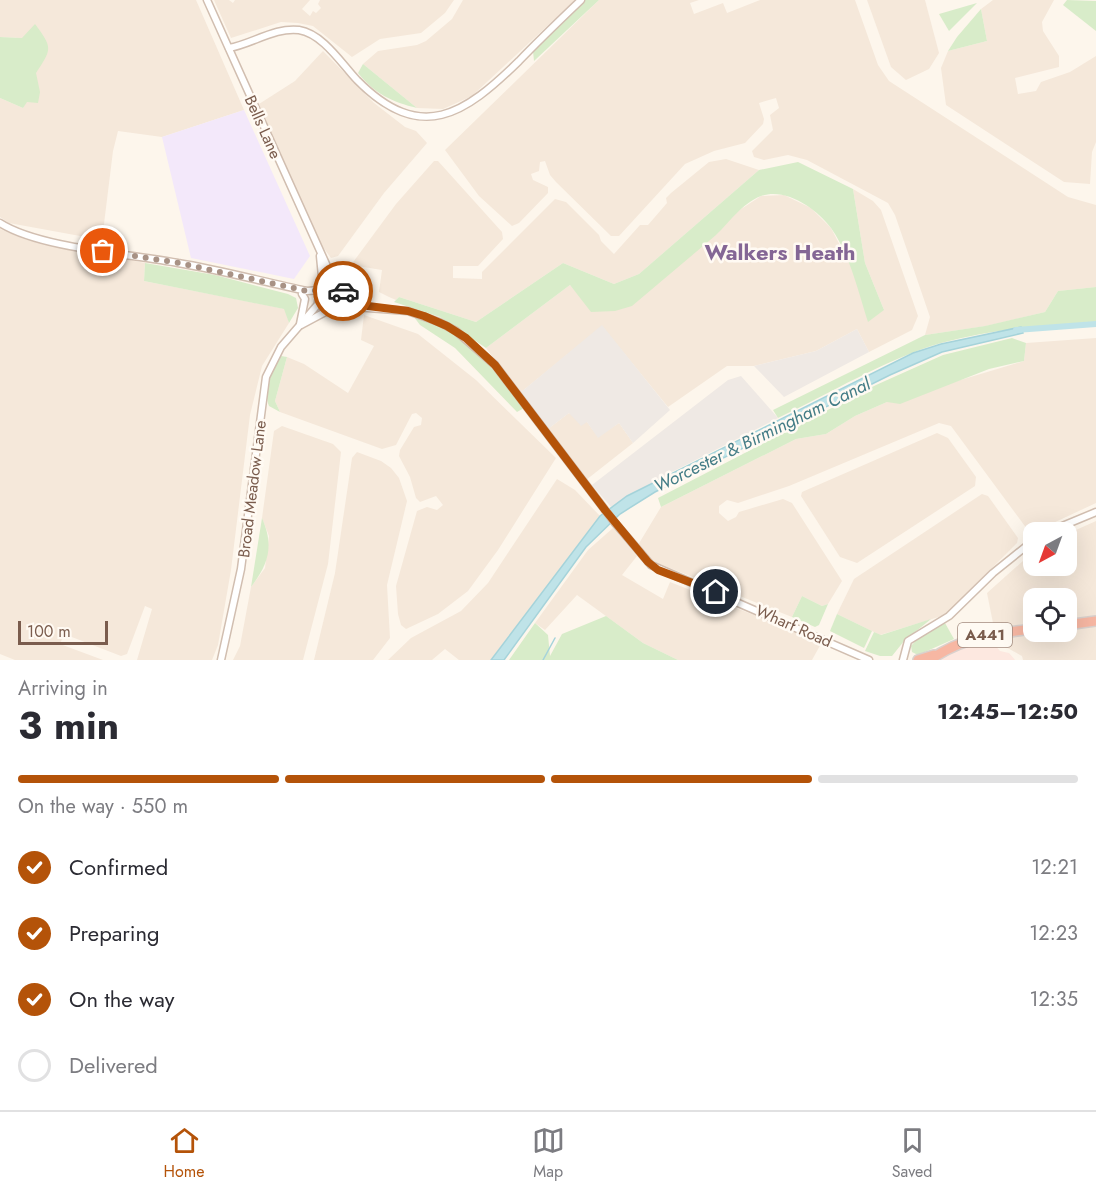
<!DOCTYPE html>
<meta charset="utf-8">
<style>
body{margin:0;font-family:Jost,sans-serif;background:#f7f7f7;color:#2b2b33;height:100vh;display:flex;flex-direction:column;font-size:22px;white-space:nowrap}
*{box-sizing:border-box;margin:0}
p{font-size:20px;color:#7c7c81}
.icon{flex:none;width:33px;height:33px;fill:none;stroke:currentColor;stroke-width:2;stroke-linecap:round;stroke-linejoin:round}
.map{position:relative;height:660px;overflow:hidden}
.side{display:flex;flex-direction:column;background:#fff;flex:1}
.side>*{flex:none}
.needle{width:39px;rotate:221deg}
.buttons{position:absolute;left:1023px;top:522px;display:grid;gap:12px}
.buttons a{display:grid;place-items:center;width:54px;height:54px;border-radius:12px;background:#fff;box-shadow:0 6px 24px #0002;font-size:30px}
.scale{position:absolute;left:18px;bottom:15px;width:90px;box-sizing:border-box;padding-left:6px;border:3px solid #7a5c4d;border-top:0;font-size:16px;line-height:21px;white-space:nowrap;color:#7a5c4d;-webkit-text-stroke:4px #fffaf3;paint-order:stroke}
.pin{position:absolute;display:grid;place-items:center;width:51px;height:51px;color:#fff;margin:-26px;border:3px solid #fff;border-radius:50%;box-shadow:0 2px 6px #0007}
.courier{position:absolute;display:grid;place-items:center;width:60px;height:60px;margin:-30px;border:4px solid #b45309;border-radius:50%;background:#fff;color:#222;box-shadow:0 2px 8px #0007}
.headline em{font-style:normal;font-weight:700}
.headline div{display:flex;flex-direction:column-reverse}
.headline{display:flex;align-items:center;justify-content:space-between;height:102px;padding:0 18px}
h1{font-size:39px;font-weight:700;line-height:45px}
.bar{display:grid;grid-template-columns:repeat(4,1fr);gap:9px 6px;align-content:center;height:72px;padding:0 18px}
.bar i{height:8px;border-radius:4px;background:#e1e1e2}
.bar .on{background:#b45309}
.bar p{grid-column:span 4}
ol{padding:0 18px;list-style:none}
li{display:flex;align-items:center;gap:18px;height:66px}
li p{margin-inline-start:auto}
li .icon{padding:6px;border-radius:50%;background:#b45309;color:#fff;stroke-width:4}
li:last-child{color:#7c7c81}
li i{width:33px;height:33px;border:3px solid #e1e1e2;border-radius:50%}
.tab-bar{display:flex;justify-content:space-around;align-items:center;height:84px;border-top:2px solid #e1e1e2;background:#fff;font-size:16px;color:#7c7c81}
.tab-bar a{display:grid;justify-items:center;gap:3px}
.tab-bar .on{color:#b45309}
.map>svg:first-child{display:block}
</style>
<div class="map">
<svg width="1096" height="660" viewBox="0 0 1096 660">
<rect width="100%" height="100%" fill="#fdf6ec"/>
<g fill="#f5e8da">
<polygon points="0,0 196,0 244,110 162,137 118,131 113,151 102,240 9,223 0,217 0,98 23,108 37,80 22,38 0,37"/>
<polygon points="214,0 229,0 233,3 235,0 310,0 302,9 310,16 313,11 316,13 321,8 318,4 320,0 454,0 445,13 421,33 380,39 352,57 313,26 298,23 281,22 231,38"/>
<polygon points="463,0 575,0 472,96 443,109 417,108 363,64 378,51 417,45 426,41 452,19"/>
<polygon points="599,0 699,0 690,3 694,14 723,3 727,13 760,0 855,0 878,65 889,81 1068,197 1096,205 1096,287 1058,291 1045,312 986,326 925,335 930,317 895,215 888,203 807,160 788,155 764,160 754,157 752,151 773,130 770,115 779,108 776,98 759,103 764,119 763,124 745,143 714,151 685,164 619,236 611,236 556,182 550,175 545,161 540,162 539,171 531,174 533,180 548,187 548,193 519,223 512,226 479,196 445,150"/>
<polygon points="867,0 925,0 939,53 929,69 906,80 891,67"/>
<polygon points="993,0 1054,0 1042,22 1043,31 1059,56 1059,67 1015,78 1018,94 1036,91 1041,82 1070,72 1096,56 1096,142 1092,152 1090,184 1064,182 946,105 941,68 948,51 987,41 981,9"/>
<polygon points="323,51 374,103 405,127 416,131 427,143 384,193 338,256 331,258 311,231 259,104 295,81"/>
<polygon points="726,159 759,170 639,274 614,284 563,263 476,322 399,297 396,300 389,297 379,292 382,270 351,265 396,204 434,161 438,161 502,232 503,239 478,266 453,266 453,278 482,279 482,272 555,199 566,202 599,235 601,241 614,254 640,225 648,225 667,203 666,198 671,193 709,162"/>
<polygon points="853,189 873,201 881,210 918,316 912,330 869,352 857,329 816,351 754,366 727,366 668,407 602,326 520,393 486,348 570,285 589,307 712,237 735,213 761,196 784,195 811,208 831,228 848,261 884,310 865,263"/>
<polygon points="0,229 24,239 145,263 144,281 285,309 289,323 262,366 250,415 231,570 218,645 212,660 137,660 152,609 145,606 127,654 121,656 64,634 60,644 103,660 15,660 0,654"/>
<polygon points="364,315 418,334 476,380 556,458 498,550 468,591 438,614 406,629 401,625 398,614 396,586 417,511 427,507 437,510 443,505 436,496 420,502 416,498 410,477 399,456 400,450 414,427 421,425 422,418 416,413 412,414 396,445 382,449 280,412 275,401 287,357 304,364 348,393 374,346 361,340"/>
<polygon points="1096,338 1096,503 1036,531 1027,529 951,426 939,423 789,486 738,503 727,500 719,506 719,513 728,521 736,517 739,512 783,499 792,503 842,581 828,604 822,606 802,596 792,617 650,560 638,545 661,507 796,439 826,434 855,416 887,402 1024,361 1026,343"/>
<polygon points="569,413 587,422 598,437 619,423 633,443 586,480 548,429"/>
<polygon points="282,426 333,444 341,452 328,564 303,660 233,660 240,646 251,587 265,568 269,536 262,518 274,431"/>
<polygon points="937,433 948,438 976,477 975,486 857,563 840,557 801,496 802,492"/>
<polygon points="357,452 381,461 391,468 399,478 407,501 387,585 390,638 373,660 314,660 335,573 352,458"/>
<polygon points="557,479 575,490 600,516 491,660 459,660 445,649 432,660 388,660 411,638 461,611 488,583"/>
<polygon points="982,494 988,496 1018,538 1017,543 945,615 880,635 837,614 854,579"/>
<polygon points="1096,521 1096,617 1067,620 1066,598 1034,598 1033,623 994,628 987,593 1033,552 1034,566 1066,566 1067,534"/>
<polygon points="613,528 637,556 622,575 663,599 670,582 815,639 822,642 812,660 678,660 643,643 577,595 545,630 535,623 588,550"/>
<polygon points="1096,625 1096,660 1023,660 1022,656 1002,645 999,636 1034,632 1066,632 1067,627"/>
</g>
<polygon fill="#fde8e0" points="988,637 1000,651 1009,653 1015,660 937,660"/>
<g fill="#efe9e4">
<polygon points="602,325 670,410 633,443 619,423 598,438 587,422 581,426 569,413 548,429 520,393"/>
<polygon points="857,329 869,352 784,397 754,366 816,351"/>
<polygon points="741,376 778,418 670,473 611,507 592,485 728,380"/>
</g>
<polygon fill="#f3e8fa" points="244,110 310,256 294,279 191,258 162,137"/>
<g fill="#d8ecc9">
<polygon points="584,0 599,0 534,61 533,51 538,45"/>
<polygon points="1067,0 1096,1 1096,31 1063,5"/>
<polygon points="977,3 949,31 939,14"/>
<polygon points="981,9 987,41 948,51 957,37"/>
<path d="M35,24C53,48 52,49 36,73L40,92L38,103L27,102L23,108L0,98V37L22,38Z"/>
<path d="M363,64L417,108C392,102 375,94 358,73Z"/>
<path d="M798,162L853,189L865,263L884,310L868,322C858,291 850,255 831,228C817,209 786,187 761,196C741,204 730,222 716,235C688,259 660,282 632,306L615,311L591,312L570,285L486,348L440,317L394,302L399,297L476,322L563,263L614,284L639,274L759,170Z"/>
<polygon points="145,263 215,275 288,294 296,298 298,308 289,323 284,309 144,281"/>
<path d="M1096,287V322C1043,325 993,329 941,343C888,358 829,394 778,418L773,410L925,335L985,326L1045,312L1058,291Z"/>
<path d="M414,317C466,331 493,368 524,408L517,412L455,348L420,325Z"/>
<polygon points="1012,338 1026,343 1024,361 989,369 900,404 887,402 855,416 826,434 796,439 661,507 658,498 876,385 943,355"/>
<path d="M281,356L287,357L275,401L280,412L269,406C263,390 272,369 281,356Z"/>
<path d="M262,518C274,546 269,563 251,587Z"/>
<polygon points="802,596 822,606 828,604 819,625 815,627 792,617"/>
<polygon points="837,614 872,631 864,648 830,631"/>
<polygon points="606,616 643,643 678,660 509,660 535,623 548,635 550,656 562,634"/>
<polygon points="931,619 904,641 892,656 880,656 865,651 874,632 881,635"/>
<polygon points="945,623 954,639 918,655 912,652 911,646 918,638"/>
</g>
<polygon fill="#bfe3e8" stroke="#a5d3da" stroke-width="1.5" points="1021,327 1023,333 942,352 890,375 655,492 620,514 586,547 504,660 491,660 600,516 627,496 913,353 941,344"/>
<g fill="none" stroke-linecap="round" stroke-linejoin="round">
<polyline stroke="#a5d3da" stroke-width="1.5" points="543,660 555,638"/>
<polyline stroke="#bfe3e8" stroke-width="6" points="1016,330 1096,324"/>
<defs>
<g id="minor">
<polyline points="207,0 335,284"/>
<path d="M229,48C252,44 275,27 299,30C323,34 341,63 357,80C421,145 465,114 519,61C539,40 560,20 581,0"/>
<path d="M0,223C39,248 130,254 178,263C221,270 264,282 307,291L320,290"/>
<polyline points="320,256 323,287"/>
<path d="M343,291L344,302C336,314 325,312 318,301L323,287L335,284L368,306"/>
<polyline points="341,306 408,311 439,322 456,331 495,365 615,523 651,565 869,660"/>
<polyline points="300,324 305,299 302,294"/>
<polyline points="301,325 329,310"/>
<polyline points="1048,532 1096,512"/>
<polyline points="221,660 241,569 266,377 281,347 319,303"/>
<polyline points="903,660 908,641 949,616 993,573 1034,540"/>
</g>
<g id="highway">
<polyline points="1066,625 1096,621"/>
<polyline points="918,660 934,655"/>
<path d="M930,660C962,637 996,633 1034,629"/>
</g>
</defs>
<use href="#minor" stroke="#d1beb0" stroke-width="9"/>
<use href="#highway" stroke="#dad1cd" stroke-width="12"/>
<use href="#minor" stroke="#fff" stroke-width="6"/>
<use href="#highway" stroke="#f7b7a3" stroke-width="9"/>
</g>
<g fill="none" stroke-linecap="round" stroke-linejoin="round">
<polyline stroke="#a89285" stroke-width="6" stroke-dasharray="0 10.8" points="103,251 179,263 307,291 320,290 329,284 338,286 343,291"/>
<polyline stroke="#b45309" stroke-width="8" points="343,291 368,306 408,311 424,316 447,326 466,338 495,365 605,510 648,562 658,570 716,592"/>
</g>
<g text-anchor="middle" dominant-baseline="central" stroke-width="5" stroke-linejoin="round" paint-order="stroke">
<rect fill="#fffaf3" stroke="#a28b7f" stroke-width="1.5" x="958" y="623" width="54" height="24" rx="4.5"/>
<g font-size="15" font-weight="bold" fill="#7a5c4d">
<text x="985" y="635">A441</text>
</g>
<g font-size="16" fill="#7a5c4d" stroke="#fffaf3">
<text transform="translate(263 127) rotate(66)">Bells Lane</text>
<text transform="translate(252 489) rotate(-83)">Broad Meadow Lane</text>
<text transform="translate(794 626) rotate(24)">Wharf Road</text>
</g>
<g font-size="18" font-style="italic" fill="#437c86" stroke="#fffaf3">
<text transform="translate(762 435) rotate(-26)">Worcester &amp; Birmingham Canal</text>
</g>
<g font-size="22" font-weight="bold" fill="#846695" stroke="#fffaf3">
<text x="780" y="252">Walkers Heath</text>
</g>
</g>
</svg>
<div class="buttons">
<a><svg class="needle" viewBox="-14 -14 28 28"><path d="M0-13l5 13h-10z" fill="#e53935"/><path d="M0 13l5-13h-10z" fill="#7c7c81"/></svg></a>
<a><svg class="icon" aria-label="locate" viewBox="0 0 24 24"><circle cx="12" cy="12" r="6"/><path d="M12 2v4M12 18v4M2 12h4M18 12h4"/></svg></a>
</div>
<div class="scale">100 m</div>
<div class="pin" style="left:103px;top:251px;background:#ea580c"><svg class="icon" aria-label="bag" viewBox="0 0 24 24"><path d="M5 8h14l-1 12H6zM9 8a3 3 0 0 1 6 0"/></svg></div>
<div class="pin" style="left:716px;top:592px;background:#1f2937"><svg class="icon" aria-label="home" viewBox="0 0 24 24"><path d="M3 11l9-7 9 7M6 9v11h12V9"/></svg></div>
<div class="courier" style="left:343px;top:291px"><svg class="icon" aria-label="car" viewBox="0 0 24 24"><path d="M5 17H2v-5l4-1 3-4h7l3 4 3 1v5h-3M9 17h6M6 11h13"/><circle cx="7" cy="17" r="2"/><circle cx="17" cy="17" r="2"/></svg></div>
</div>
<section class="side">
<div class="headline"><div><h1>3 min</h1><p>Arriving in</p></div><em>12:45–12:50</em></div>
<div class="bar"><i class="on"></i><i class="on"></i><i class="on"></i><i></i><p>On the way · 550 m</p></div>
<ol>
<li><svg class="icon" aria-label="check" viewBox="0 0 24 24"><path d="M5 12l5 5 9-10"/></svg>Confirmed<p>12:21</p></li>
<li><svg class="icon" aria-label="check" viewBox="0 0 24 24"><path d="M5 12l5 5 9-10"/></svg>Preparing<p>12:23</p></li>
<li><svg class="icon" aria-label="check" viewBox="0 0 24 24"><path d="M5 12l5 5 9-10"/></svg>On the way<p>12:35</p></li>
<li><i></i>Delivered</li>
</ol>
</section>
<nav class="tab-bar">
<a class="on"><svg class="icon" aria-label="home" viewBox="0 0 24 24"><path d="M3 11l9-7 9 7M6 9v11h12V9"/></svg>Home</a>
<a><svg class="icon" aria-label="map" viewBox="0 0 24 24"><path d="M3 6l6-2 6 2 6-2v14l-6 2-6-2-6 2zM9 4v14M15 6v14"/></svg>Map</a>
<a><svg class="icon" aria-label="saved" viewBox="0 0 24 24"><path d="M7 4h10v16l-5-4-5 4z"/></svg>Saved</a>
</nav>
